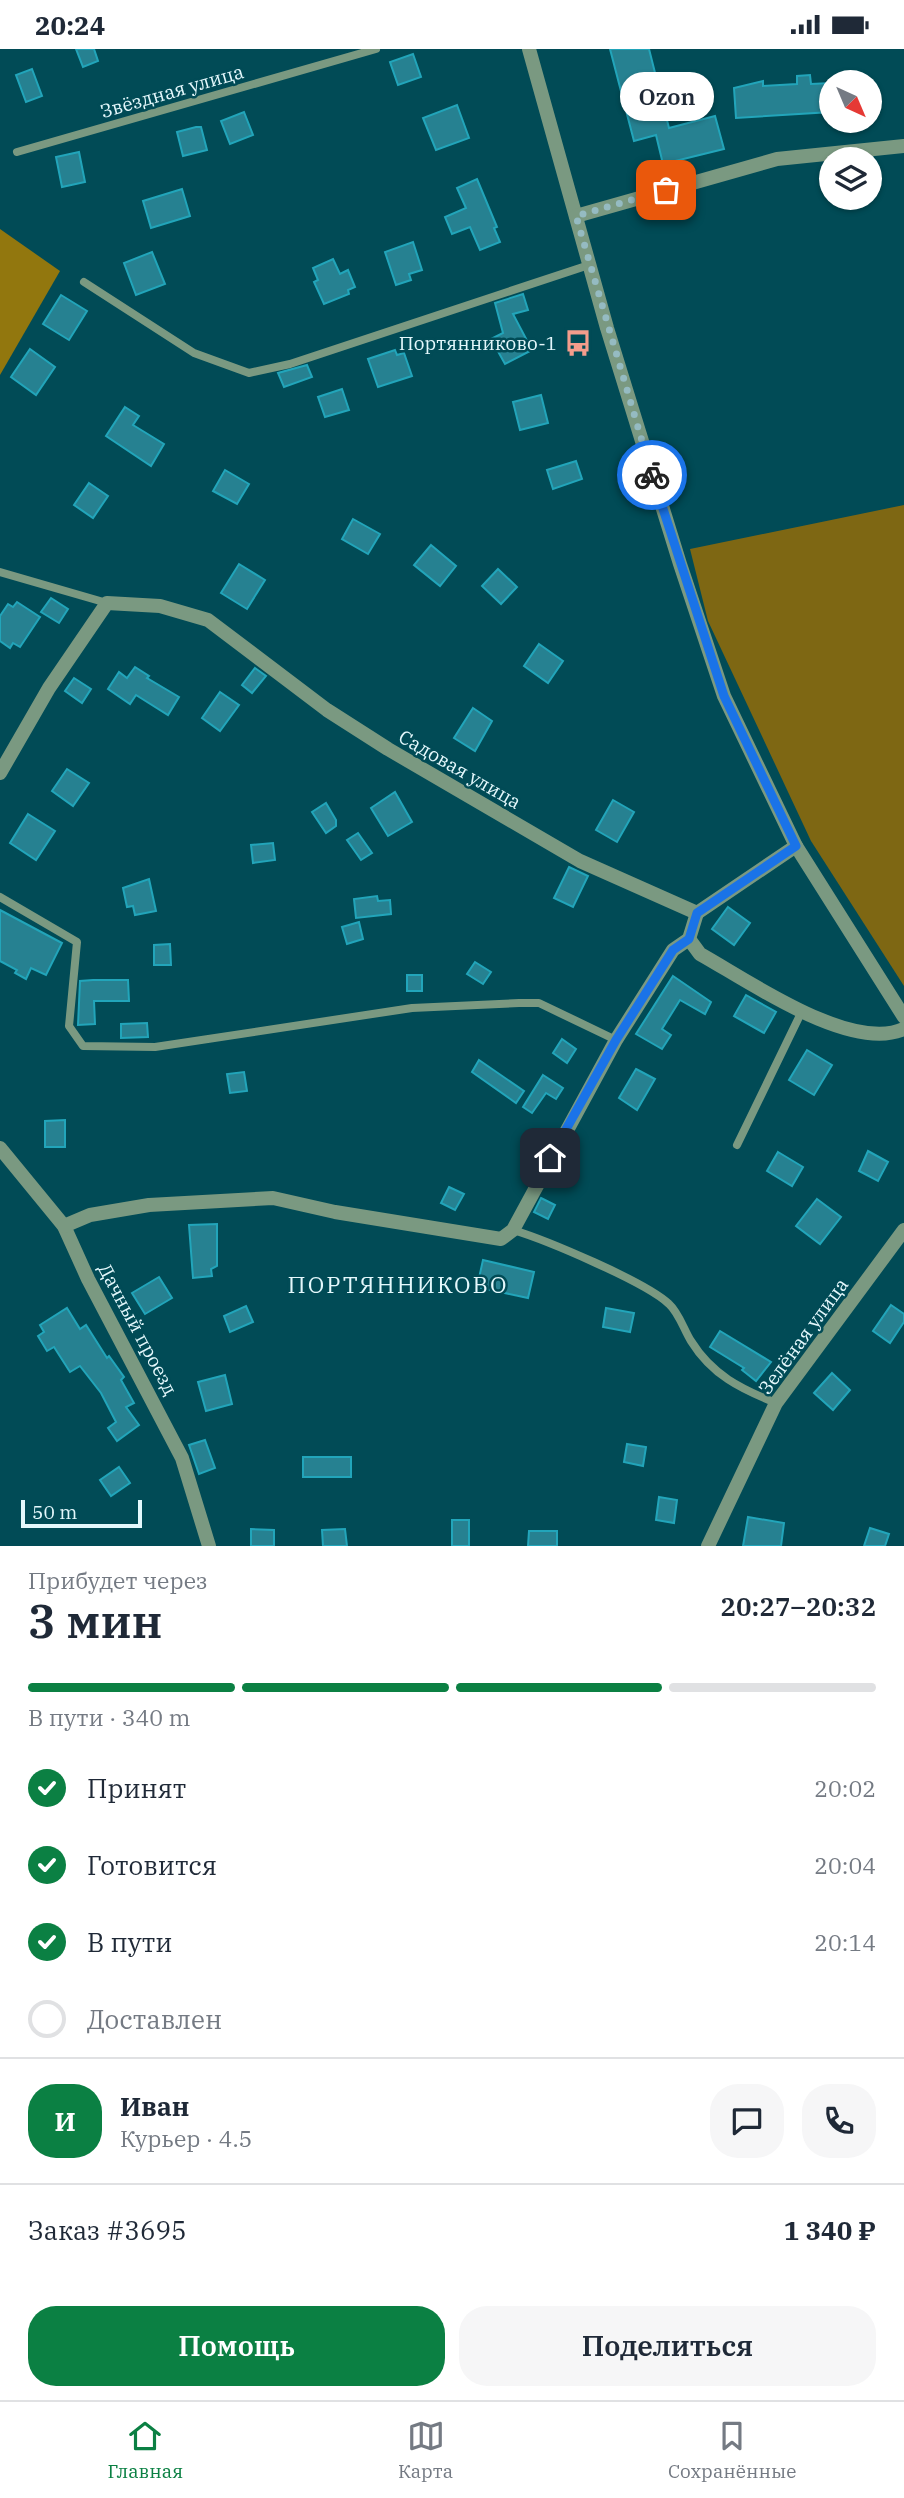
<!DOCTYPE html>
<html lang="ru">
<meta charset="utf-8">
<style>
body{margin:0;font-family:"IBM Plex Serif",serif;background:#f6f6f7;color:#1f2937;height:100vh;display:flex;flex-direction:column;font-size:26px;white-space:nowrap}
*{box-sizing:border-box;margin:0}
p{font-size:23px;color:#747a83}
.icon{flex:none;width:38px;height:38px;fill:none;stroke:currentColor;stroke-width:2;stroke-linecap:round;stroke-linejoin:round}
.map{position:relative;height:1497px;overflow:hidden}
.sheet{display:flex;flex-direction:column;background:#fff;flex:1}
.sheet>*{flex:none}
.needle{width:46px;rotate:136deg}
.buttons{position:absolute;left:819px;top:21px;display:grid;gap:14px}
.buttons a{display:grid;place-items:center;width:63px;height:63px;border-radius:50%;background:#fff;box-shadow:0 2px 5px #0004;font-size:35px}
.scale{position:absolute;left:21px;bottom:18px;width:121px;box-sizing:border-box;padding-left:7px;border:4px solid #e4f8fc;border-top:0;font-size:19px;line-height:24px;white-space:nowrap;color:#e4f8fc;-webkit-text-stroke:5px #014b56;paint-order:stroke}
.pin{position:absolute;display:grid;place-items:center;width:60px;height:60px;color:#fff;margin:-30px;border-radius:14px;box-shadow:0 4px 10px #0006}
.courier{position:absolute;display:grid;place-items:center;width:70px;height:70px;margin:-35px;border:5px solid #1a73e8;border-radius:50%;background:#fff;color:#222;box-shadow:0 2px 9px #0007}
.bubble{position:absolute;height:49px;border-radius:24px;background:#fff;box-shadow:0 2px 5px #0004;font-size:23px;font-weight:600;line-height:49px;text-align:center}
.summary em{font-style:normal;font-weight:600}
.summary div{display:flex;flex-direction:column-reverse}
.summary{display:flex;align-items:center;justify-content:space-between;height:119px;padding:0 28px}
h1{font-size:46px;font-weight:600;line-height:52px}
.bar{display:grid;grid-template-columns:repeat(4,1fr);gap:10px 7px;align-content:center;height:84px;padding:0 28px}
.bar i{height:9px;border-radius:5px;background:#e0e1e3}
.bar .selected{background:#0b8043}
.bar p{grid-column:span 4}
.line{display:flex;align-items:center;gap:18px;padding:0 28px;border-top:2px solid #e0e1e3}
.line div{flex:1}
.round{display:grid;place-items:center;flex:none;width:74px;height:74px;border-radius:28px;background:#f6f6f7}
ol{padding:0 28px;list-style:none}
li{display:flex;align-items:center;gap:21px;height:77px}
li p{margin-inline-start:auto}
li .icon{padding:7px;border-radius:50%;background:#0b8043;color:#fff;stroke-width:4}
li:last-child{color:#747a83}
li i{width:38px;height:38px;border:4px solid #e0e1e3;border-radius:50%}
.button{display:flex;gap:14px;margin-top:auto;padding:14px 28px}
.button a{flex:1;height:80px;border-radius:28px;background:#0b8043;color:#fff;font-size:28px;font-weight:600;line-height:80px;text-align:center}
.button a+a{background:#f6f6f7;color:#1f2937}
.status{display:flex;justify-content:space-between;align-items:center;height:49px;padding:0 35px;background:#fff;direction:ltr}
.status svg{height:19px;fill:currentColor}
.menu{display:flex;justify-content:space-around;align-items:center;height:98px;border-top:2px solid #e0e1e3;background:#fff;font-size:19px;color:#747a83}
.menu a{display:grid;justify-items:center;gap:4px}
.menu .selected{color:#0b8043}
.map>svg:first-child{display:block}
</style>
<div class="status"><b>20:24</b><svg viewBox="0 0 49 12"><path d="M0 12V9h3v3zM5 12V6h3v6zM10 12V3h3v9zM15 12V0h3v12zM26 1h20v11H26zM47 4h2v5h-2z"/></svg></div>
<div class="map">
<svg width="904" height="1497" viewBox="0 0 904 1497">
<rect width="100%" height="100%" fill="#014b56"/>
<polygon fill="#7e6713" points="904,456 904,937 811,792 708,572 690,500"/>
<polygon fill="#92770e" points="0,180 60,222 0,326"/>
<g fill="#268191" stroke="#22a5ba" stroke-width="2">
<polygon points="76,0 94,0 98,12 83,18"/>
<polygon points="610,0 649,0 669,79 715,67 724,100 663,115 656,86 634,92"/>
<polygon points="413,5 421,28 398,36 390,13"/>
<polygon points="32,20 42,47 26,53 16,26"/>
<polygon points="810,26 811,35 831,34 831,63 736,69 734,39 763,32 763,37 797,35 797,27"/>
<polygon points="457,56 469,89 436,101 423,69"/>
<polygon points="244,63 253,86 230,95 221,72"/>
<polygon points="196,78 201,78 207,101 183,107 177,83"/>
<polygon points="79,103 85,133 62,138 56,108"/>
<polygon points="477,130 497,178 494,179 500,193 480,201 470,178 452,185 445,168 466,159 457,139"/>
<polygon points="182,140 190,167 151,179 143,152"/>
<polygon points="413,193 422,221 409,225 411,231 396,236 385,203"/>
<polygon points="152,203 165,235 136,246 124,214"/>
<polygon points="333,210 340,225 348,221 355,238 348,241 349,245 324,255 314,233 318,231 313,219"/>
<polygon points="523,245 528,261 513,265 532,301 505,315 491,290 503,284 495,254"/>
<polygon points="61,246 87,262 69,291 43,275"/>
<polygon points="30,300 55,318 36,346 11,328"/>
<polygon points="395,301 397,306 404,304 412,327 378,338 368,310"/>
<polygon points="307,316 312,328 284,338 278,324"/>
<polygon points="342,340 349,361 325,368 318,348"/>
<polygon points="541,346 548,374 520,381 513,353"/>
<polygon points="125,358 139,367 133,376 164,395 151,417 106,387"/>
<polygon points="576,412 582,430 553,440 547,421"/>
<polygon points="225,421 249,435 237,455 213,442"/>
<polygon points="89,434 108,447 93,469 74,456"/>
<polygon points="353,470 380,485 368,505 342,490"/>
<polygon points="431,496 456,517 440,537 414,516"/>
<polygon points="239,515 265,531 247,560 221,544"/>
<polygon points="498,520 517,538 501,555 482,537"/>
<polygon points="51,549 68,560 59,574 41,563"/>
<polygon points="17,553 40,568 20,598 13,594 10,599 0,592 0,567 8,555 13,558"/>
<polygon points="539,595 563,612 548,634 524,617"/>
<polygon points="135,618 149,627 147,629 179,648 168,666 136,646 130,655 108,640 119,623 127,629"/>
<polygon points="255,619 266,627 252,644 242,636"/>
<polygon points="74,629 91,640 82,654 65,642"/>
<polygon points="220,643 239,656 220,682 202,669"/>
<polygon points="473,659 492,672 475,702 454,689"/>
<polygon points="67,720 89,734 73,757 52,742"/>
<polygon points="395,743 412,773 388,787 371,759"/>
<polygon points="613,751 634,763 617,793 596,781"/>
<polygon points="326,754 336,771 336,777 326,784 312,763"/>
<polygon points="28,765 55,782 36,811 10,794"/>
<polygon points="358,784 372,804 361,811 347,791"/>
<polygon points="273,794 275,811 253,814 251,796"/>
<polygon points="569,818 588,827 573,858 554,849"/>
<polygon points="149,830 156,862 135,866 133,857 127,858 123,839"/>
<polygon points="377,847 378,852 390,851 391,865 356,869 354,850"/>
<polygon points="728,858 750,874 734,896 712,880"/>
<polygon points="0,861 62,894 46,926 31,919 26,930 15,924 17,921 0,912"/>
<polygon points="359,873 363,890 347,895 342,878"/>
<polygon points="170,895 171,916 154,916 154,896"/>
<polygon points="475,913 491,923 483,935 467,925"/>
<rect x="407" y="926" width="15" height="16"/>
<polygon points="673,927 711,953 705,965 680,951 662,980 671,986 662,1000 636,985"/>
<polygon points="93,931 128,931 129,952 94,952 95,975 78,976 80,932"/>
<polygon points="746,946 776,963 764,984 734,967"/>
<polygon points="147,974 148,988 121,989 121,975"/>
<polygon points="562,990 576,1000 567,1014 553,1004"/>
<polygon points="807,1001 832,1016 814,1046 789,1031"/>
<polygon points="479,1011 524,1042 516,1054 472,1023"/>
<polygon points="636,1020 655,1030 637,1061 619,1049"/>
<polygon points="244,1023 247,1042 230,1044 227,1025"/>
<polygon points="543,1026 563,1039 556,1050 546,1044 532,1064 523,1058"/>
<polygon points="65,1071 65,1098 45,1098 45,1072"/>
<polygon points="868,1102 888,1113 878,1132 859,1122"/>
<polygon points="778,1103 803,1118 792,1137 767,1122"/>
<polygon points="449,1138 464,1145 455,1161 441,1154"/>
<polygon points="541,1149 555,1156 548,1170 534,1163"/>
<polygon points="817,1150 841,1168 820,1195 796,1177"/>
<polygon points="217,1175 217,1217 211,1220 212,1227 193,1229 189,1176"/>
<polygon points="483,1211 534,1223 528,1249 477,1238"/>
<polygon points="159,1228 172,1249 145,1265 132,1244"/>
<polygon points="891,1256 904,1265 904,1273 890,1294 873,1282"/>
<polygon points="246,1257 253,1273 230,1283 224,1267"/>
<polygon points="67,1259 80,1280 86,1276 107,1309 109,1307 124,1328 121,1331 134,1354 126,1358 139,1376 117,1392 108,1379 116,1373 101,1344 80,1317 70,1323 54,1298 47,1302 38,1287 44,1283 40,1276"/>
<polygon points="606,1259 634,1264 630,1283 603,1278"/>
<polygon points="720,1282 771,1313 756,1332 742,1321 744,1319 710,1298"/>
<polygon points="832,1324 850,1341 833,1361 814,1344"/>
<polygon points="225,1326 232,1355 206,1362 198,1333"/>
<polygon points="205,1391 215,1419 199,1425 189,1396"/>
<polygon points="627,1395 646,1398 643,1417 624,1413"/>
<rect x="303" y="1408" width="48" height="20"/>
<polygon points="119,1418 130,1434 111,1447 100,1431"/>
<polygon points="659,1448 677,1451 674,1474 656,1471"/>
<polygon points="748,1468 784,1474 781,1497 743,1497"/>
<rect x="452" y="1471" width="17" height="26"/>
<polygon points="870,1479 889,1485 885,1497 864,1497"/>
<polygon points="251,1480 274,1481 274,1497 251,1497"/>
<polygon points="345,1480 347,1497 323,1497 322,1481"/>
<polygon points="529,1482 557,1482 557,1497 528,1497"/>
</g>
<g fill="none" stroke-linecap="round" stroke-linejoin="round">
<g stroke="#7a9981" stroke-width="8">
<polyline points="17,103 376,0"/>
<polyline points="84,233 194,304 249,324 290,315 589,216"/>
<polyline points="0,523 107,554"/>
<polyline points="0,848 77,893 69,977 83,997 155,998 412,959 519,954 539,954 616,991"/>
<polyline points="737,1096 802,962"/>
<path d="M513,1181C546,1191 646,1233 669,1255C679,1264 684,1281 691,1292C712,1326 741,1340 776,1354"/>
</g>
<g stroke="#7a9981" stroke-width="14">
<polyline points="529,0 607,279 680,515 724,647 796,797 904,968"/>
<polyline points="576,167 777,110 904,97"/>
<polyline points="0,724 49,639 107,554 160,557 208,571 327,661 388,700 580,812 697,864 796,797"/>
<path d="M689,890L700,905C747,931 850,1004 904,980"/>
<polyline points="0,1099 64,1177 88,1230 182,1409 209,1497"/>
<polyline points="64,1177 90,1166 149,1156 273,1149 335,1163 501,1190 513,1181 616,991 673,901 689,890 697,864"/>
<polyline points="708,1497 776,1354 904,1181"/>
</g>
</g>
<g fill="none" stroke-linecap="round" stroke-linejoin="round">
<polyline stroke="#95bbc2" stroke-width="7" stroke-dasharray="0 12.6" points="652,426 576,167 666,141"/>
<polyline stroke="#1a73e8" stroke-width="9" points="550,1109 616,991 673,901 689,890 697,864 796,797 724,647 652,426"/>
</g>
<defs>
<symbol id="bus-bare" viewBox="-9 -9 18 18"><path d="M-5-6H5V4H4V6H2V4H-2V6H-4V4H-5ZM-3.5-4V0h7V-4ZM-3.5 1.2v1.5H-2V1.2ZM2 1.2v1.5H3.5V1.2Z" fill="#f49d8c" stroke="#014b56" stroke-width="2.5" paint-order="stroke"/></symbol>
</defs>
<g fill-rule="evenodd">
<use href="#bus-bare" x="559" y="275" width="38" height="38"/>
</g>
<g text-anchor="middle" dominant-baseline="central" stroke-width="5" stroke-linejoin="round" paint-order="stroke">
<g font-size="19" fill="#e4f8fc" stroke="#014b56">
<text transform="translate(172 42) rotate(-16)">Звёздная улица</text>
<text transform="translate(460 720) rotate(30)">Садовая улица</text>
<text transform="translate(138 1280) rotate(62)">Дачный проезд</text>
<text transform="translate(803 1287) rotate(-54)">Зелёная улица</text>
</g>
<g font-size="19" fill="#e4f8fc" stroke="#014b56" text-anchor="end">
<text x="557" y="294">Портянниково-1</text>
</g>
<g font-size="23" letter-spacing="2" fill="#e4f8fc" stroke="#014b56">
<text x="398" y="1235">ПОРТЯННИКОВО</text>
</g>
</g>
</svg>
<div class="buttons">
<a><svg class="needle" viewBox="-14 -14 28 28"><path d="M0-13l5 13h-10z" fill="#e53935"/><path d="M0 13l5-13h-10z" fill="#747a83"/></svg></a>
<a><svg class="icon" aria-label="layers" viewBox="0 0 24 24"><path d="M12 4l9 5-9 5-9-5zM3 14l9 5 9-5"/></svg></a>
</div>
<div class="scale">50 m</div>
<div class="pin" style="left:666px;top:141px;background:#ea580c"><svg class="icon" aria-label="bag" viewBox="0 0 24 24"><path d="M5 8h14l-1 12H6zM9 8a3 3 0 0 1 6 0"/></svg></div>
<div class="pin" style="left:550px;top:1109px;background:#1f2937"><svg class="icon" aria-label="home" viewBox="0 0 24 24"><path d="M3 11l9-7 9 7M6 9v11h12V9"/></svg></div>
<div class="courier" style="left:652px;top:426px"><svg class="icon" aria-label="bike" viewBox="0 0 24 24"><circle cx="6" cy="16" r="4"/><circle cx="18" cy="16" r="4"/><path d="M6 16l4-8h5l3 8M10 8l3 8H6M13 5h3"/></svg></div>
<div class="bubble" style="left:620px;top:23px;width:94px">Ozon</div>
</div>
<section class="sheet">
<div class="summary"><div><h1>3 мин</h1><p>Прибудет через</p></div><em>20:27–20:32</em></div>
<div class="bar"><i class="selected"></i><i class="selected"></i><i class="selected"></i><i></i><p>В пути · 340 m</p></div>
<ol>
<li><svg class="icon" aria-label="check" viewBox="0 0 24 24"><path d="M5 12l5 5 9-10"/></svg>Принят<p>20:02</p></li>
<li><svg class="icon" aria-label="check" viewBox="0 0 24 24"><path d="M5 12l5 5 9-10"/></svg>Готовится<p>20:04</p></li>
<li><svg class="icon" aria-label="check" viewBox="0 0 24 24"><path d="M5 12l5 5 9-10"/></svg>В пути<p>20:14</p></li>
<li><i></i>Доставлен</li>
</ol>
<div class="line" style="height:126px"><b class="round" style="background:#0b8043;color:#fff">И</b><div><b>Иван</b><p>Курьер · 4.5</p></div><a class="round"><svg class="icon" aria-label="chat" viewBox="0 0 24 24"><path d="M4 5h16v11H9l-5 4z"/></svg></a><a class="round"><svg class="icon" aria-label="phone" viewBox="0 0 24 24"><path d="M5 4h4l2 5-3 2q2 4 5 5l2-3 5 2v4C11 20 4 13 5 4z"/></svg></a></div>
<div class="line" style="height:91px"><div>Заказ #3695</div><b>1 340 ₽</b></div>
<div class="button"><a>Помощь</a><a>Поделиться</a></div>
</section>
<nav class="menu">
<a class="selected"><svg class="icon" aria-label="home" viewBox="0 0 24 24"><path d="M3 11l9-7 9 7M6 9v11h12V9"/></svg>Главная</a>
<a><svg class="icon" aria-label="map" viewBox="0 0 24 24"><path d="M3 6l6-2 6 2 6-2v14l-6 2-6-2-6 2zM9 4v14M15 6v14"/></svg>Карта</a>
<a><svg class="icon" aria-label="saved" viewBox="0 0 24 24"><path d="M7 4h10v16l-5-4-5 4z"/></svg>Сохранённые</a>
</nav>
